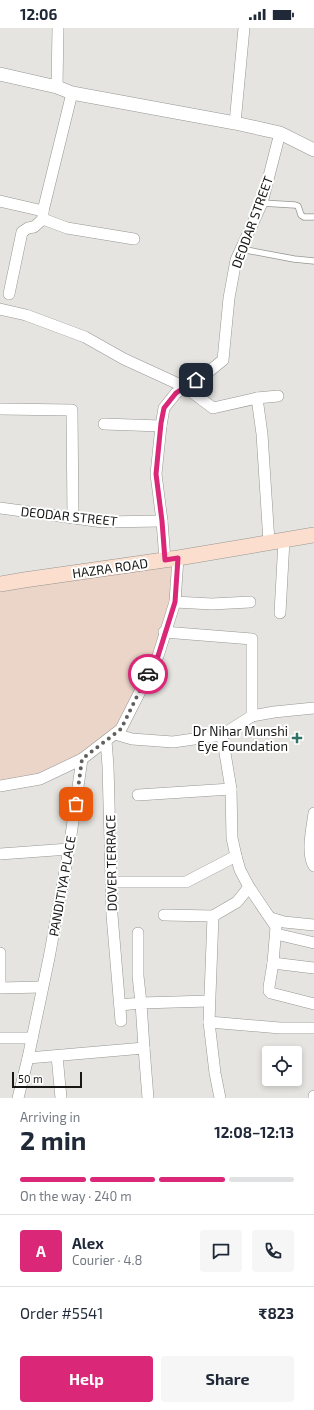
<!DOCTYPE html>
<meta charset="utf-8">
<style>
body{margin:0;font-family:"Exo 2",sans-serif;background:#f6f6f7;color:#1f2937;height:100vh;display:flex;flex-direction:column;font-size:15px;white-space:nowrap}
*{box-sizing:border-box;margin:0}
p{font-size:13px;color:#747a83}
.icon{flex:none;width:22px;height:22px;fill:none;stroke:currentColor;stroke-width:2;stroke-linecap:round;stroke-linejoin:round}
.map{position:relative;height:1070px;overflow:hidden}
.drawer{display:flex;flex-direction:column;background:#fff;flex:1}
.drawer>*{flex:none}
.fabs{position:absolute;left:262px;top:1018px;display:grid;gap:8px}
.fabs a{display:grid;place-items:center;width:40px;height:40px;border-radius:4px;background:#fff;box-shadow:0 2px 6px #0003;font-size:20px}
.scale{position:absolute;left:12px;bottom:10px;width:70px;box-sizing:border-box;padding-left:4px;border:2px solid #171716;border-top:0;font-size:11px;line-height:14px;white-space:nowrap;color:#171716;-webkit-text-stroke:3px #fff;paint-order:stroke}
.pin{position:absolute;display:grid;place-items:center;width:34px;height:34px;color:#fff;margin:-17px;border-radius:8px;box-shadow:0 2px 6px #0006}
.courier{position:absolute;display:grid;place-items:center;width:40px;height:40px;margin:-20px;border:3px solid #db2777;border-radius:50%;background:#fff;color:#222;box-shadow:0 1px 5px #0007}
.summary em{font-style:normal;font-weight:700}
.summary div{display:flex;flex-direction:column-reverse}
.summary{display:flex;align-items:center;justify-content:space-between;height:68px;padding:0 20px}
h1{font-size:26px;font-weight:700;line-height:30px}
.bar{display:grid;grid-template-columns:repeat(4,1fr);gap:6px 4px;align-content:center;height:48px;padding:0 20px}
.bar i{height:5px;border-radius:3px;background:#e0e1e3}
.bar .selected{background:#db2777}
.bar p{grid-column:span 4}
.line{display:flex;align-items:center;gap:10px;padding:0 20px;border-top:1px solid #e0e1e3}
.line div{flex:1}
.round{display:grid;place-items:center;flex:none;width:42px;height:42px;border-radius:4px;background:#f6f6f7}
.cta{display:flex;gap:8px;margin-top:auto;padding:8px 20px}
.cta a{flex:1;height:46px;border-radius:4px;background:#db2777;color:#fff;font-size:16px;font-weight:700;line-height:46px;text-align:center}
.cta a+a{background:#f6f6f7;color:#1f2937}
.status{display:flex;justify-content:space-between;align-items:center;height:28px;padding:0 20px;background:#fff;direction:ltr}
.status svg{height:11px;fill:currentColor}
.map>svg:first-child{display:block}
</style>
<div class="status"><b>12:06</b><svg viewBox="0 0 49 12"><path d="M0 12V9h3v3zM5 12V6h3v6zM10 12V3h3v9zM15 12V0h3v12zM26 1h20v11H26zM47 4h2v5h-2z"/></svg></div>
<div class="map">
<svg width="314" height="1070" viewBox="0 0 314 1070">
<rect width="100%" height="100%" fill="#e5e4e0"/>
<polygon fill="#ebd5c9" points="173,534 170,571 153,625 119,697 80,728 40,745 0,753 0,562"/>
<g fill="none" stroke-linecap="round" stroke-linejoin="round">
<defs>
<g id="service">
<polyline points="262,175 295,177 298,178 301,187 304,189 314,189"/>
<polyline points="241,221 294,231 314,233"/>
</g>
<g id="minor">
<polyline points="57,59 58,0"/>
<polyline points="235,95 244,0"/>
<polyline points="0,173 43,183 72,65"/>
<polyline points="43,183 43,191 67,200 134,211"/>
<polyline points="9,266 22,204 28,200 34,199 43,191"/>
<polyline points="0,281 26,287 85,309 124,331 185,359 213,380 257,370 278,368"/>
<polyline points="257,370 262,406 269,514"/>
<polyline points="0,381 72,382 73,490"/>
<polyline points="104,396 161,398"/>
<polyline points="0,480 103,494 162,493"/>
<polyline points="165,532 162,493 156,446 161,398 164,380 176,365 207,345 223,332 229,270 236,232 262,175 280,105"/>
<polyline points="175,574 212,576 250,574"/>
<polyline points="280,585 284,512"/>
<polyline points="164,604 252,611 252,688"/>
<polyline points="314,680 274,684 252,688 222,707 231,761 232,810 236,828 240,842 249,859 276,899 273,935 314,940"/>
<polyline points="115,706 132,711 173,714 222,707"/>
<polyline points="106,713 108,738 112,887 121,993"/>
<polyline points="0,758 40,751 82,731 121,701 158,628 175,574 178,530"/>
<polyline points="138,767 231,761"/>
<path d="M314,785C312,800 306,826 314,838"/>
<polyline points="0,826 69,821"/>
<polyline points="111,854 186,854 236,828"/>
<polyline points="164,887 213,888 237,874 249,859"/>
<polyline points="213,888 209,994 215,1045 220,1070"/>
<polyline points="271,890 284,894 314,897"/>
<polyline points="276,906 314,915"/>
<polyline points="0,925 0,959"/>
<polyline points="273,935 269,959 269,963 271,965 314,976"/>
<polyline points="0,960 42,959"/>
<polyline points="120,977 141,975 138,948 138,905"/>
<polyline points="209,994 280,1000 314,1000"/>
<polyline points="0,1010 32,1010"/>
<polyline points="144,1020 141,975 209,973"/>
<polyline points="57,1028 61,1070"/>
<polyline points="28,1030 144,1020 148,1070"/>
<polyline points="18,1070 28,1030 49,930 69,821 82,731"/>
<polyline points="314,1070 314,1068"/>
</g>
<polyline id="tertiary" points="0,46 57,59 72,65 235,95 280,105 314,122"/>
<polyline id="secondary" points="0,556 24,552 178,530 314,507"/>
</defs>
<use href="#service" stroke="#969693" stroke-width="7"/>
<use href="#minor" stroke="#969693" stroke-width="12"/>
<use href="#tertiary" stroke="#969693" stroke-width="14"/>
<use href="#secondary" stroke="#969693" stroke-width="16"/>
<use href="#service" stroke="#fff" stroke-width="5.5"/>
<use href="#minor" stroke="#fff" stroke-width="11"/>
<use href="#tertiary" stroke="#fff" stroke-width="13"/>
<use href="#secondary" stroke="#fbdece" stroke-width="15"/>
</g>
<g fill="none" stroke-linecap="round" stroke-linejoin="round">
<polyline stroke="#5f5f5d" stroke-width="4" stroke-dasharray="0 7.2" points="76,776 82,731 121,701 148,646"/>
<polyline stroke="#db2777" stroke-width="5" points="148,646 158,628 175,574 178,530 165,532 162,493 156,446 161,395 164,380 176,365 196,352"/>
</g>
<path fill="#2f7366" stroke="#fff" stroke-width="1.5" d="M295 704h4v4h4v4h-4v4h-4v-4h-4v-4h4z"/>
<g text-anchor="middle" dominant-baseline="central" stroke-width="4" stroke-linejoin="round" paint-order="stroke">
<g font-size="13" fill="#171716" stroke="#fff">
<text transform="translate(252 194) rotate(-70)">DEODAR STREET</text>
<text transform="translate(69 488) rotate(6)">DEODAR STREET</text>
<text transform="translate(110 540) rotate(-8)">HAZRA ROAD</text>
<text transform="translate(111 835) rotate(-91)">DOVER TERRACE</text>
<text transform="translate(62 858) rotate(-80)">PANDITIYA PLACE</text>
</g>
<g font-size="13" fill="#171716" stroke="#fff" text-anchor="end">
<text x="288" y="703">Dr Nihar Munshi<tspan x="288" dy="15">Eye Foundation</tspan></text>
</g>
</g>
</svg>
<div class="fabs">
<a><svg class="icon" aria-label="locate" viewBox="0 0 24 24"><circle cx="12" cy="12" r="6"/><path d="M12 2v4M12 18v4M2 12h4M18 12h4"/></svg></a>
</div>
<div class="scale">50 m</div>
<div class="pin" style="left:76px;top:776px;background:#ea580c"><svg class="icon" aria-label="bag" viewBox="0 0 24 24"><path d="M5 8h14l-1 12H6zM9 8a3 3 0 0 1 6 0"/></svg></div>
<div class="pin" style="left:196px;top:352px;background:#1f2937"><svg class="icon" aria-label="home" viewBox="0 0 24 24"><path d="M3 11l9-7 9 7M6 9v11h12V9"/></svg></div>
<div class="courier" style="left:148px;top:646px"><svg class="icon" aria-label="car" viewBox="0 0 24 24"><path d="M5 17H2v-5l4-1 3-4h7l3 4 3 1v5h-3M9 17h6M6 11h13"/><circle cx="7" cy="17" r="2"/><circle cx="17" cy="17" r="2"/></svg></div>
</div>
<section class="drawer">
<div class="summary"><div><h1>2 min</h1><p>Arriving in</p></div><em>12:08–12:13</em></div>
<div class="bar"><i class="selected"></i><i class="selected"></i><i class="selected"></i><i></i><p>On the way · 240 m</p></div>
<div class="line" style="height:72px"><b class="round" style="background:#db2777;color:#fff">A</b><div><b>Alex</b><p>Courier · 4.8</p></div><a class="round"><svg class="icon" aria-label="chat" viewBox="0 0 24 24"><path d="M4 5h16v11H9l-5 4z"/></svg></a><a class="round"><svg class="icon" aria-label="phone" viewBox="0 0 24 24"><path d="M5 4h4l2 5-3 2q2 4 5 5l2-3 5 2v4C11 20 4 13 5 4z"/></svg></a></div>
<div class="line" style="height:52px"><div>Order #5541</div><b>₹823</b></div>
<div class="cta"><a>Help</a><a>Share</a></div>
</section>
